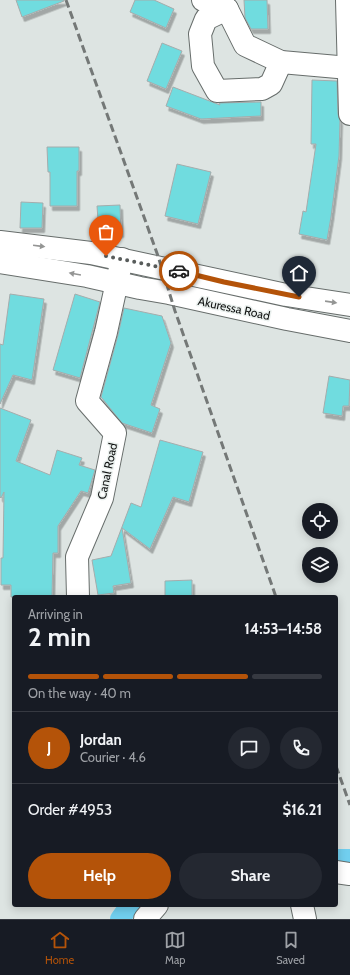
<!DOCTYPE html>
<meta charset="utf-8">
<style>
body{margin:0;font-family:Cabin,sans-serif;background:#242831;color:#f1f3f6;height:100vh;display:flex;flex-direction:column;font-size:15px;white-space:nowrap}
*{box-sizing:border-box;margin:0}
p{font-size:13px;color:#9ea1a6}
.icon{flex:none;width:22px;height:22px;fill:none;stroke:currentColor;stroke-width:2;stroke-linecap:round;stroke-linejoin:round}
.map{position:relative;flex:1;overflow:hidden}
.sheet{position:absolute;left:12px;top:595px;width:326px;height:312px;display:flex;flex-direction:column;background:#171b24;border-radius:4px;box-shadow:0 2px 10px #0003}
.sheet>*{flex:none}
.buttons{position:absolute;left:302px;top:503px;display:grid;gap:8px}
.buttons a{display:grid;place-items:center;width:36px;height:36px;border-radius:50%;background:#171b24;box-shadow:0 2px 10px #0003;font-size:20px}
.pin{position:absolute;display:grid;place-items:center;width:34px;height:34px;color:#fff;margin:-41px -17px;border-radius:50% 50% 50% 0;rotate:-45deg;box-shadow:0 0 4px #0007}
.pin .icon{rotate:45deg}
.courier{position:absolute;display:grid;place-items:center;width:40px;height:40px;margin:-20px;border:3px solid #b45309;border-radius:50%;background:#fff;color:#222;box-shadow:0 1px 5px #0007}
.headline em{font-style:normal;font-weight:800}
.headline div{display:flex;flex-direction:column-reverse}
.headline{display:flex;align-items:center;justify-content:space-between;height:68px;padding:0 16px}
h1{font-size:26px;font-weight:800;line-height:30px}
.bar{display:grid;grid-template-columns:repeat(4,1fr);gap:6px 4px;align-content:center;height:48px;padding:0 16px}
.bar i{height:5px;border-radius:3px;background:#363941}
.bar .selected{background:#b45309}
.bar p{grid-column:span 4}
.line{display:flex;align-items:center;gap:10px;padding:0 16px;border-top:1px solid #363941}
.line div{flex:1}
.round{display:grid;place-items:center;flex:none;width:42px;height:42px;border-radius:21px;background:#242831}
.primary-button{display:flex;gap:8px;margin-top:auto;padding:8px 16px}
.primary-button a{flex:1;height:46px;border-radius:24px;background:#b45309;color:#fff;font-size:16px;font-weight:800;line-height:46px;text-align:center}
.primary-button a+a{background:#242831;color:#f1f3f6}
.menu{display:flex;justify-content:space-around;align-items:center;height:56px;border-top:1px solid #363941;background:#171b24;font-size:11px;color:#9ea1a6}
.menu a{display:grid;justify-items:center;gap:2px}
.menu .selected{color:#b45309}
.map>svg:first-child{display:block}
</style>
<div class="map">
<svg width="350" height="919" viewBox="0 0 350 919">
<defs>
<filter id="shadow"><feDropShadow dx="2.5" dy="4.5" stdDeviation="0" flood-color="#0004"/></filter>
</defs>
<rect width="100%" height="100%" fill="#dde4e2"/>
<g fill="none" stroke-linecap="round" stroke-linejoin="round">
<g stroke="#71cfef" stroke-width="20">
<polyline points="336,859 350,859"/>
<polyline points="120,919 130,905"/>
</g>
</g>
<g fill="#6fdcdf" stroke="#a5acac" filter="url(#shadow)">
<polygon points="16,0 64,0 64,1 22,17"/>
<polygon points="135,0 154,0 174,9 166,28 130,12"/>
<polygon points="244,0 267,0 268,29 251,29 245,18"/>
<polygon points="162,43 182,51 166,89 147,81"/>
<polygon points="312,80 337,81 338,114 340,121 339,156 331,217 327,240 299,234 303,211 306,212 316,144 311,144"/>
<polygon points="173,87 220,105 219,103 261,102 261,116 201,119 166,106"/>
<polygon points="47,147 79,147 79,171 77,171 77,206 50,206 50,172 48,172"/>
<polygon points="177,164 211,172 198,224 165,216"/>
<polygon points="21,202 43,203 42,228 20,228"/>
<polygon points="120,205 121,233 99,234 97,206"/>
<polygon points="10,294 44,299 32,380 13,375 0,404 0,344 3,345"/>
<polygon points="75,294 100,302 80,378 53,370"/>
<polygon points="124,308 162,316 171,343 151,405 160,409 152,433 122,423 101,397 118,335"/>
<polygon points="329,376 350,380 349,406 343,406 342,416 323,413"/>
<polygon points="0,408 31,420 16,461 50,475 57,450 82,458 79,465 95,470 88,493 81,491 58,526 58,553 53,553 52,597 11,597 11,585 1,585 1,558 3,558 4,492 1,498 0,497"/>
<polygon points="160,440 203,452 189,502 173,497 150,549 122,528 131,583 113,586 114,593 98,595 92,560 111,556 131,503 141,507"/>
<polygon points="192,580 192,597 165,597 165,581"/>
</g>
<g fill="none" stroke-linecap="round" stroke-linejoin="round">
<defs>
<g id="street">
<polyline points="203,0 227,9 245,45 281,62 349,68"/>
<polyline points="347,0 350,114"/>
<polyline points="227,9 206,19 200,34 203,66 217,91 262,89 271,84 281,62"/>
<polyline points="78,597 77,557 102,498 115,433 87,401 106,332 122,259"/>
<polyline points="336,872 350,874"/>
<polyline points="302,905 305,919"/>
<polyline points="145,919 157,905"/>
</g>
<g id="highway">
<polyline points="0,242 91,253 286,295 350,305"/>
<polyline points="0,262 87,276 140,288 169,293 287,319 350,331"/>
</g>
</defs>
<use href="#street" stroke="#676d6b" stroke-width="24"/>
<use href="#highway" stroke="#676d6b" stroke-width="24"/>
<use href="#street" stroke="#fff" stroke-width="22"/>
<use href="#highway" stroke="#fff" stroke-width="22"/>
<g stroke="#747877" stroke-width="3" stroke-dasharray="8 4" stroke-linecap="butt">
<polyline points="66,0 158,256 175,311 276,597"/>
<polyline points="336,766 350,805"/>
</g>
</g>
<defs><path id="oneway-solid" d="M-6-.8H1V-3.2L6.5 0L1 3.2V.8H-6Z"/></defs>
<g fill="#949594">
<use href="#oneway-solid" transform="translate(39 246) rotate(7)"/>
<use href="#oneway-solid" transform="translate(75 274) rotate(-170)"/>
<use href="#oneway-solid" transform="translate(331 302) rotate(8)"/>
</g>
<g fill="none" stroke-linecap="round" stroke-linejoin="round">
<polyline stroke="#585c5b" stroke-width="4" stroke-dasharray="0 7.2" points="106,256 179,271"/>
<polyline stroke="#b45309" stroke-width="5" points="179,271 224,282 299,297"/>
</g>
<g text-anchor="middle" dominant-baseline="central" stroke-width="3" stroke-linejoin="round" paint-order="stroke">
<g font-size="12" fill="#111312" stroke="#ebf1ef">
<text transform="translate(234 308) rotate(12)">Akuressa Road</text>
<text transform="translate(107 471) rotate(-78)">Canal Road</text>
</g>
</g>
</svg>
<div class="buttons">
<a><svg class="icon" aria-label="locate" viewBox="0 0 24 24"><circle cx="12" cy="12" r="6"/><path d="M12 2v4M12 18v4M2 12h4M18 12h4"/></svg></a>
<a><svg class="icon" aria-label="layers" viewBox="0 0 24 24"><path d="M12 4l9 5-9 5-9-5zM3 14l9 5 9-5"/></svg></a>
</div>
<div class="pin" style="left:106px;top:256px;background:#ea580c"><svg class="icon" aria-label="bag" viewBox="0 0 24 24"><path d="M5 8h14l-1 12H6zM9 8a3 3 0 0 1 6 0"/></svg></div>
<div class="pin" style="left:299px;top:297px;background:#1f2937"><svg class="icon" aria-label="home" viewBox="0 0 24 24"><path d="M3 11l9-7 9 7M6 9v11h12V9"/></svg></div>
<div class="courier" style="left:179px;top:271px"><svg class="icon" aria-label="car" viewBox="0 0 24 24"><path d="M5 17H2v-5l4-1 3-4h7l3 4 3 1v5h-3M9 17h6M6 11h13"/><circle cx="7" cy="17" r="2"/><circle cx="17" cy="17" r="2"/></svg></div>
<section class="sheet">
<div class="headline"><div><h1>2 min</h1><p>Arriving in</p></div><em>14:53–14:58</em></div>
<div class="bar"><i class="selected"></i><i class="selected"></i><i class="selected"></i><i></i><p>On the way · 40 m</p></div>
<div class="line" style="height:72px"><b class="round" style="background:#b45309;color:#fff">J</b><div><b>Jordan</b><p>Courier · 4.6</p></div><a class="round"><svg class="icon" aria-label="chat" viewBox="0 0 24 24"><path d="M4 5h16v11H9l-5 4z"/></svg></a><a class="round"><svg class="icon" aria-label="phone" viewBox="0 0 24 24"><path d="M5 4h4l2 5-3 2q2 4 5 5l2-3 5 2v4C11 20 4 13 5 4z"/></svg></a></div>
<div class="line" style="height:52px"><div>Order #4953</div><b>$16.21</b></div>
<div class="primary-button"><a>Help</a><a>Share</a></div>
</section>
</div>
<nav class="menu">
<a class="selected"><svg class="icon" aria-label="home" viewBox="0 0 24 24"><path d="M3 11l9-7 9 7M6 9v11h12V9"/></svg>Home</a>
<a><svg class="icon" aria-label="map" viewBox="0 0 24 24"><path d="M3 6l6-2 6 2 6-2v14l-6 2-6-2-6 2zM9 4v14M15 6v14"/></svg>Map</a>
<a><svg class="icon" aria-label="saved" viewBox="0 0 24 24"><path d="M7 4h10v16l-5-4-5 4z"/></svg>Saved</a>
</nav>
